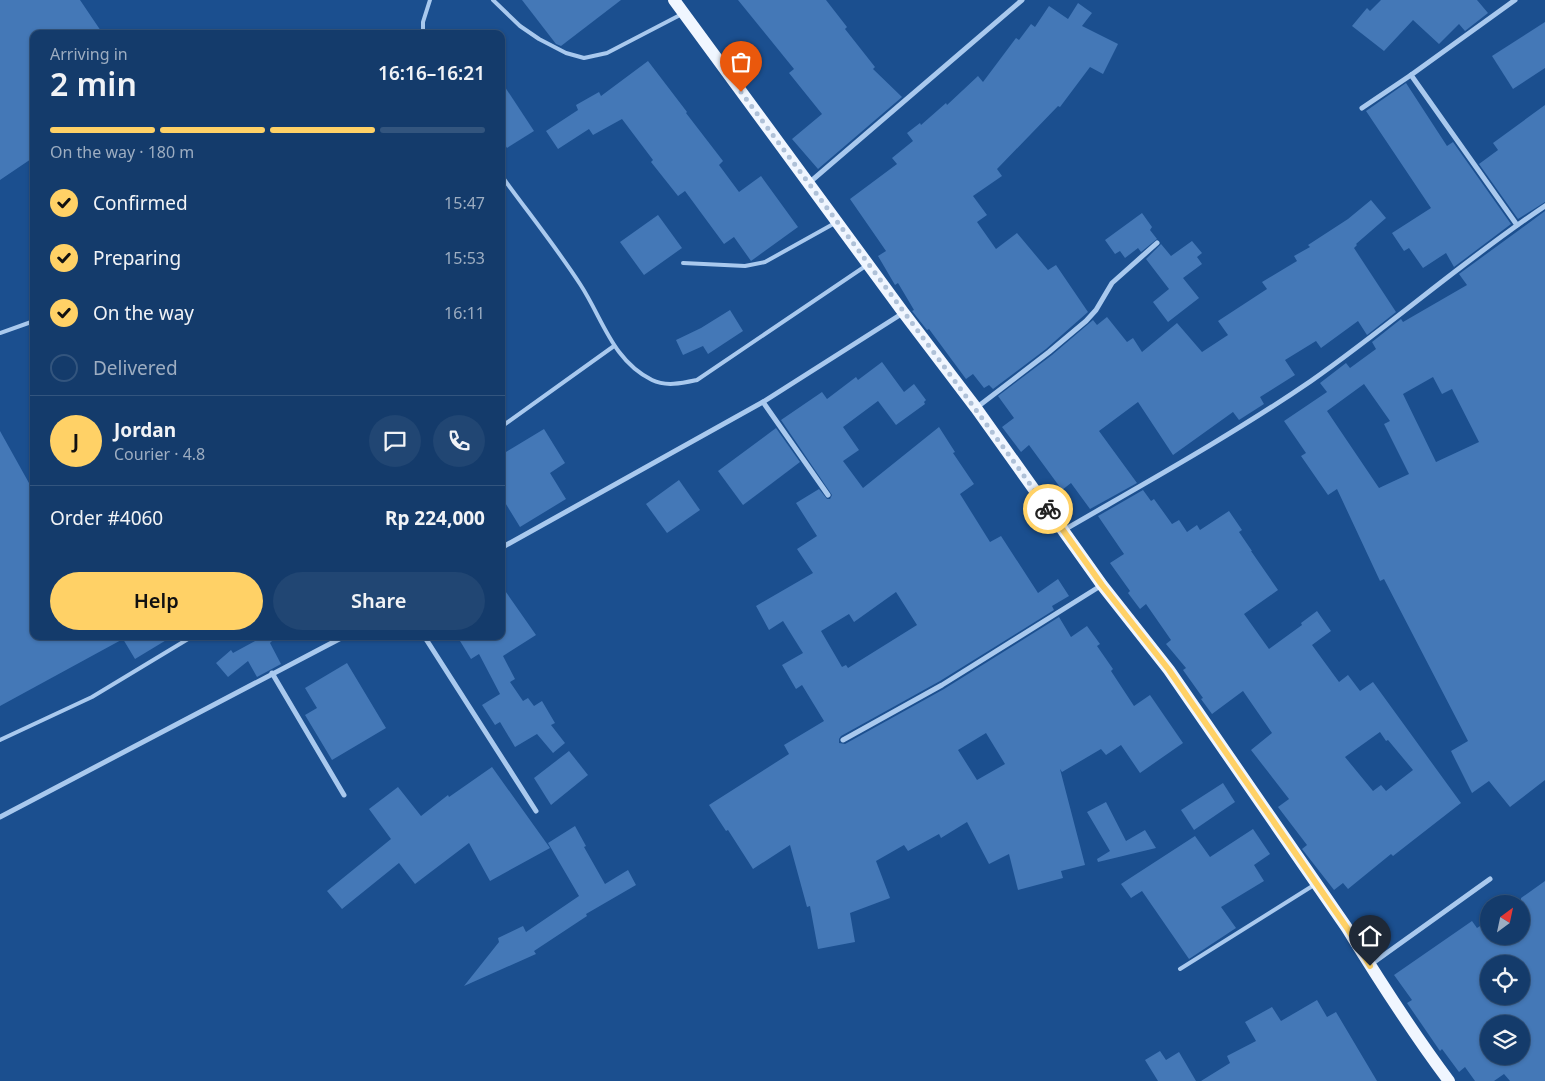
<!DOCTYPE html>
<meta charset="utf-8">
<style>
body{margin:0;font-family:"Noto Sans",sans-serif;background:#214673;color:#f1f3f6;height:100vh;display:flex;flex-direction:column;font-size:19px;white-space:nowrap}
*{box-sizing:border-box;margin:0}
p{font-size:16px;color:#9dadc1}
.icon{flex:none;width:28px;height:28px;fill:none;stroke:currentColor;stroke-width:2;stroke-linecap:round;stroke-linejoin:round}
.map{position:relative;flex:1;overflow:hidden}
.side{position:absolute;left:30px;top:30px;width:475px;height:610px;display:flex;flex-direction:column;background:#143b6b;border-radius:10px;box-shadow:0 1px 4px #0004,0 0 0 1px #33557e}
.side>*{flex:none}
.needle{width:32px;rotate:33deg}
.controls{position:absolute;left:1480px;top:895px;display:grid;gap:10px}
.controls a{display:grid;place-items:center;width:50px;height:50px;border-radius:50%;background:#143b6b;box-shadow:0 1px 4px #0004,0 0 0 1px #33557e;font-size:25px}
.pin{position:absolute;display:grid;place-items:center;width:42px;height:42px;color:#fff;margin:-51px -21px;border-radius:50% 50% 50% 0;rotate:-45deg;box-shadow:0 0 5px #0007}
.pin .icon{rotate:45deg}
.courier{position:absolute;display:grid;place-items:center;width:50px;height:50px;margin:-25px;border:4px solid #ffd166;border-radius:50%;background:#fff;color:#222;box-shadow:0 1px 6px #0007}
.headline em{font-style:normal;font-weight:600}
.headline div{display:flex;flex-direction:column-reverse}
.headline{display:flex;align-items:center;justify-content:space-between;height:85px;padding:0 20px}
h1{font-size:32px;font-weight:600;line-height:38px}
.bar{display:grid;grid-template-columns:repeat(4,1fr);gap:8px 5px;align-content:center;height:60px;padding:0 20px}
.bar i{height:6px;border-radius:4px;background:#33557e}
.bar .selected{background:#ffd166}
.bar p{grid-column:span 4}
.line{display:flex;align-items:center;gap:12px;padding:0 20px;border-top:1px solid #33557e}
.line div{flex:1}
.round{display:grid;place-items:center;flex:none;width:52px;height:52px;border-radius:26px;background:#214673}
ol{padding:0 20px;list-style:none}
li{display:flex;align-items:center;gap:15px;height:55px}
li p{margin-inline-start:auto}
li .icon{padding:5px;border-radius:50%;background:#ffd166;color:#111;stroke-width:4}
li:last-child{color:#9dadc1}
li i{width:28px;height:28px;border:2px solid #33557e;border-radius:50%}
.primary-button{display:flex;gap:10px;margin-top:auto;padding:10px 20px}
.primary-button a{flex:1;height:58px;border-radius:30px;background:#ffd166;color:#111;font-size:20px;font-weight:600;line-height:58px;text-align:center}
.primary-button a+a{background:#214673;color:#f1f3f6}
.map>svg:first-child{display:block}
</style>
<div class="map">
<svg width="1545" height="1081" viewBox="0 0 1545 1081">
<rect width="100%" height="100%" fill="#1b4f8f"/>
<g fill="#4478b7" fill-rule="evenodd">
<polygon points="0,0 80,0 103,34 34,34 34,157 0,180"/>
<polygon points="522,0 621,0 561,46 556,44"/>
<polygon points="738,0 826,0 847,27 845,29 875,67 873,69 902,97 818,169 792,139 822,114 789,73 794,69"/>
<polygon points="1381,0 1477,0 1488,13 1465,31 1459,24 1439,44 1413,20 1384,51 1352,26 1367,8 1370,11"/>
<polygon points="1078,3 1092,13 1082,26 1118,44 1103,74 1090,67 1060,107 1058,106 997,169 1002,176 973,196 987,215 977,222 996,249 1017,233 1048,270 1056,265 1088,312 1046,349 993,389 989,385 984,388 973,374 966,379 929,329 927,330 912,311 914,310 898,283 895,285 878,256 886,251 850,199 897,164 892,158 913,141 907,133 920,123 921,125 946,103 947,105 978,76 983,82 1016,38 1019,40 1031,24 1035,27 1049,6 1068,19"/>
<polygon points="1545,22 1545,68 1513,89 1492,56"/>
<polygon points="648,61 687,112 686,113 723,161 719,165 739,192 761,176 798,227 751,261 734,237 724,244 685,191 678,196 651,162 653,160 622,119 593,135 589,129 558,149 546,131 578,110 576,105 599,92 601,96"/>
<polygon points="501,81 534,131 507,148 501,139"/>
<polygon points="1406,83 1447,146 1453,142 1511,224 1454,267 1446,253 1423,268 1409,248 1404,251 1392,233 1431,208 1366,111"/>
<polygon points="1545,105 1545,202 1518,219 1479,164 1498,150 1493,143"/>
<polygon points="1371,200 1386,218 1356,244 1357,245 1354,248 1396,312 1367,335 1358,321 1321,348 1316,341 1285,360 1295,375 1260,397 1264,404 1239,420 1233,412 1173,455 1138,402 1099,431 1137,483 1090,509 1071,483 1062,490 1029,445 1021,452 1002,427 1014,418 998,396 1052,355 1093,320 1097,325 1107,317 1127,342 1133,338 1142,352 1177,323 1202,352 1228,335 1218,321 1267,289 1262,282 1297,261 1294,256 1310,247 1308,245 1348,219"/>
<path d="M1545,211V780L1510,807L1489,781L1472,793L1451,751L1468,741L1384,579L1380,581L1337,489L1328,495L1301,456L1306,453L1284,421L1327,392L1320,383L1346,363L1350,368L1376,349L1372,342L1401,319L1403,322L1467,285L1459,274ZM1433,377L1442,394L1452,389L1479,442L1436,462L1403,394ZM1364,384L1390,421L1384,424L1409,474L1379,488L1327,411Z"/>
<polygon points="1142,213 1152,227 1150,230 1157,239 1141,252 1138,248 1125,258 1120,251 1115,254 1105,240"/>
<polygon points="658,215 682,248 644,275 620,242"/>
<polygon points="1192,241 1202,253 1197,257 1202,264 1183,278 1199,298 1168,322 1153,302 1169,289 1146,259 1161,244 1171,256"/>
<polygon points="730,310 743,331 708,354 703,346 683,355 676,340 701,328"/>
<path d="M882,362L904,392L914,384L926,400L924,402L925,404L896,425L878,401L843,427L859,450L843,461L863,488L939,427L955,452L953,453L974,484L960,494L990,542L1001,536L1038,593L1058,579L1069,596L1052,606L1054,610L940,681L841,736L839,739V743L845,744L944,689L1059,617L1071,637L1087,626L1100,644L1097,646L1113,669L1111,671L1134,706L1150,695L1183,743L1140,773L1121,745L1106,755L1101,749L1062,772L1060,769L1085,865L1061,871L1063,878L1018,890L1009,854L989,864L967,822L941,838L939,834L908,851L904,845L876,861L890,898L850,913L855,942L818,949L810,906L807,907L790,845L753,869L728,830L726,831L709,805L789,754L784,745L824,721L802,685L796,689L782,665L803,653L783,621L769,630L756,606L813,573L797,549L817,536L796,503L819,489L827,499H830L832,495L781,420L822,392L827,399L856,377L858,380ZM896,592L917,625L848,668L846,665L842,667L821,631L849,614L854,622ZM986,733L1005,764L977,780L958,750Z"/>
<polygon points="776,428 800,462 743,505 718,471"/>
<polygon points="544,429 565,463 550,473 566,499 520,527 501,496 501,455"/>
<polygon points="0,431 34,492 34,636 173,636 135,659 123,639 0,706"/>
<polygon points="679,480 700,510 667,533 646,504"/>
<path d="M1143,490L1151,501L1154,499L1172,524L1179,520L1187,532L1197,525L1200,530L1229,511L1242,530L1239,532L1252,551H1251L1278,590L1244,614L1269,649L1302,625L1301,623L1317,611L1331,631L1312,645L1339,682L1348,675L1360,691L1373,682L1461,803L1393,856L1391,854L1348,889L1343,883L1334,890L1302,849L1307,845L1278,807L1289,799L1251,750L1272,733L1243,691L1212,714L1201,699L1203,698L1183,670L1186,668L1166,644L1171,640L1146,604L1140,609L1128,593L1130,591L1110,563L1124,554L1098,516ZM1380,732L1386,741L1388,740L1413,770L1386,791L1381,785L1373,791L1345,757Z"/>
<polygon points="501,585 536,635 503,656 515,679 510,682 523,701 528,698 534,706 542,701 555,723 551,725 565,743 553,753 537,734 515,747 500,722 495,725 482,705 500,694 479,654 471,659 457,636 501,636"/>
<polygon points="264,636 269,636 272,641 270,643 281,664 257,677 248,661 228,677 216,663 231,650 233,653"/>
<polygon points="347,663 386,728 332,760 305,715 317,708 305,688"/>
<polygon points="569,751 588,775 551,805 534,778"/>
<polygon points="492,767 550,848 490,881 469,843 415,884 399,863 342,909 327,891 391,839 369,809 398,787 421,816 448,795 449,797"/>
<polygon points="1223,783 1235,802 1194,830 1181,810"/>
<polygon points="1106,802 1126,841 1145,830 1156,848 1098,862 1097,859 1110,851 1087,812"/>
<polygon points="575,826 586,846 584,847 605,884 628,870 636,885 586,914 587,916 534,951 536,954 464,986 499,942 498,938 523,926 526,932 579,896 548,843"/>
<polygon points="1253,829 1270,854 1254,865 1264,881 1221,907 1236,928 1189,959 1142,891 1131,898 1121,884 1195,836 1210,857"/>
<path d="M1545,881V1081H1510L1504,1074L1494,1081H1475L1465,1067L1459,1072L1442,1049L1440,1051L1407,1003L1412,1000L1394,975L1472,921L1477,928L1489,920V936H1521V898ZM1489,964H1521V996H1489ZM1489,1024H1521V1056H1489Z"/>
<polygon points="1317,1000 1327,1017 1336,1012 1377,1081 1201,1081 1230,1063 1227,1056 1256,1041 1245,1022 1272,1007 1281,1021"/>
<polygon points="1160,1051 1166,1060 1179,1052 1196,1081 1158,1081 1145,1060"/>
</g>
<g fill="none" stroke-linecap="round" stroke-linejoin="round">
<g stroke="#a9c9ee" stroke-width="4">
<polyline points="493,0 520,26 539,39 566,53 584,58 607,53 682,14"/>
<polyline points="423,34 423,22 430,0"/>
<path d="M501,175C527,211 556,247 580,284C603,319 612,360 652,380C666,387 683,383 697,380L867,265"/>
<polyline points="683,263 745,266 765,262 835,223"/>
<polyline points="0,333 34,321"/>
<polyline points="501,427 614,346"/>
<polyline points="0,740 92,697 193,636"/>
<polyline points="1180,969 1314,885"/>
</g>
<g stroke="#a9c9ee" stroke-width="5">
<polyline points="1515,0 1411,75 1517,225"/>
<polyline points="1362,108 1411,75"/>
<polyline points="810,182 1022,0"/>
<polyline points="763,402 828,495"/>
<polyline points="976,408 1049,352 1086,321 1096,310 1112,283 1157,243"/>
<path d="M1064,530C1147,482 1232,435 1311,381C1391,325 1464,260 1545,206"/>
<polyline points="501,548 763,402 903,313"/>
<polyline points="424,636 536,811"/>
<polyline points="272,673 344,795"/>
<polyline points="843,740 942,685 1102,585"/>
<polyline points="0,817 345,636"/>
<polyline points="1370,965 1490,879"/>
</g>
<path stroke="#f0f6ff" stroke-width="12" d="M674,0L903,312L976,408L1102,585L1169,670L1347,928C1379,980 1412,1032 1449,1081"/>
</g>
<g fill="none" stroke-linecap="round" stroke-linejoin="round">
<path stroke="#afc1d8" stroke-width="5" stroke-dasharray="0 9" d="M741,92C844,231 947,369 1048,509"/>
<polyline stroke="#ffd166" stroke-width="6" points="1048,509 1102,585 1169,670 1347,928 1370,966"/>
</g>
</svg>
<div class="controls">
<a><svg class="needle" viewBox="-14 -14 28 28"><path d="M0-13l5 13h-10z" fill="#e53935"/><path d="M0 13l5-13h-10z" fill="#9dadc1"/></svg></a>
<a><svg class="icon" aria-label="locate" viewBox="0 0 24 24"><circle cx="12" cy="12" r="6"/><path d="M12 2v4M12 18v4M2 12h4M18 12h4"/></svg></a>
<a><svg class="icon" aria-label="layers" viewBox="0 0 24 24"><path d="M12 4l9 5-9 5-9-5zM3 14l9 5 9-5"/></svg></a>
</div>
<div class="pin" style="left:741px;top:92px;background:#ea580c"><svg class="icon" aria-label="bag" viewBox="0 0 24 24"><path d="M5 8h14l-1 12H6zM9 8a3 3 0 0 1 6 0"/></svg></div>
<div class="pin" style="left:1370px;top:966px;background:#1f2937"><svg class="icon" aria-label="home" viewBox="0 0 24 24"><path d="M3 11l9-7 9 7M6 9v11h12V9"/></svg></div>
<div class="courier" style="left:1048px;top:509px"><svg class="icon" aria-label="bike" viewBox="0 0 24 24"><circle cx="6" cy="16" r="4"/><circle cx="18" cy="16" r="4"/><path d="M6 16l4-8h5l3 8M10 8l3 8H6M13 5h3"/></svg></div>
<section class="side">
<div class="headline"><div><h1>2 min</h1><p>Arriving in</p></div><em>16:16–16:21</em></div>
<div class="bar"><i class="selected"></i><i class="selected"></i><i class="selected"></i><i></i><p>On the way · 180 m</p></div>
<ol>
<li><svg class="icon" aria-label="check" viewBox="0 0 24 24"><path d="M5 12l5 5 9-10"/></svg>Confirmed<p>15:47</p></li>
<li><svg class="icon" aria-label="check" viewBox="0 0 24 24"><path d="M5 12l5 5 9-10"/></svg>Preparing<p>15:53</p></li>
<li><svg class="icon" aria-label="check" viewBox="0 0 24 24"><path d="M5 12l5 5 9-10"/></svg>On the way<p>16:11</p></li>
<li><i></i>Delivered</li>
</ol>
<div class="line" style="height:90px"><b class="round" style="background:#ffd166;color:#111">J</b><div><b>Jordan</b><p>Courier · 4.8</p></div><a class="round"><svg class="icon" aria-label="chat" viewBox="0 0 24 24"><path d="M4 5h16v11H9l-5 4z"/></svg></a><a class="round"><svg class="icon" aria-label="phone" viewBox="0 0 24 24"><path d="M5 4h4l2 5-3 2q2 4 5 5l2-3 5 2v4C11 20 4 13 5 4z"/></svg></a></div>
<div class="line" style="height:65px"><div>Order #4060</div><b>Rp 224,000</b></div>
<div class="primary-button"><a>Help</a><a>Share</a></div>
</section>
</div>
